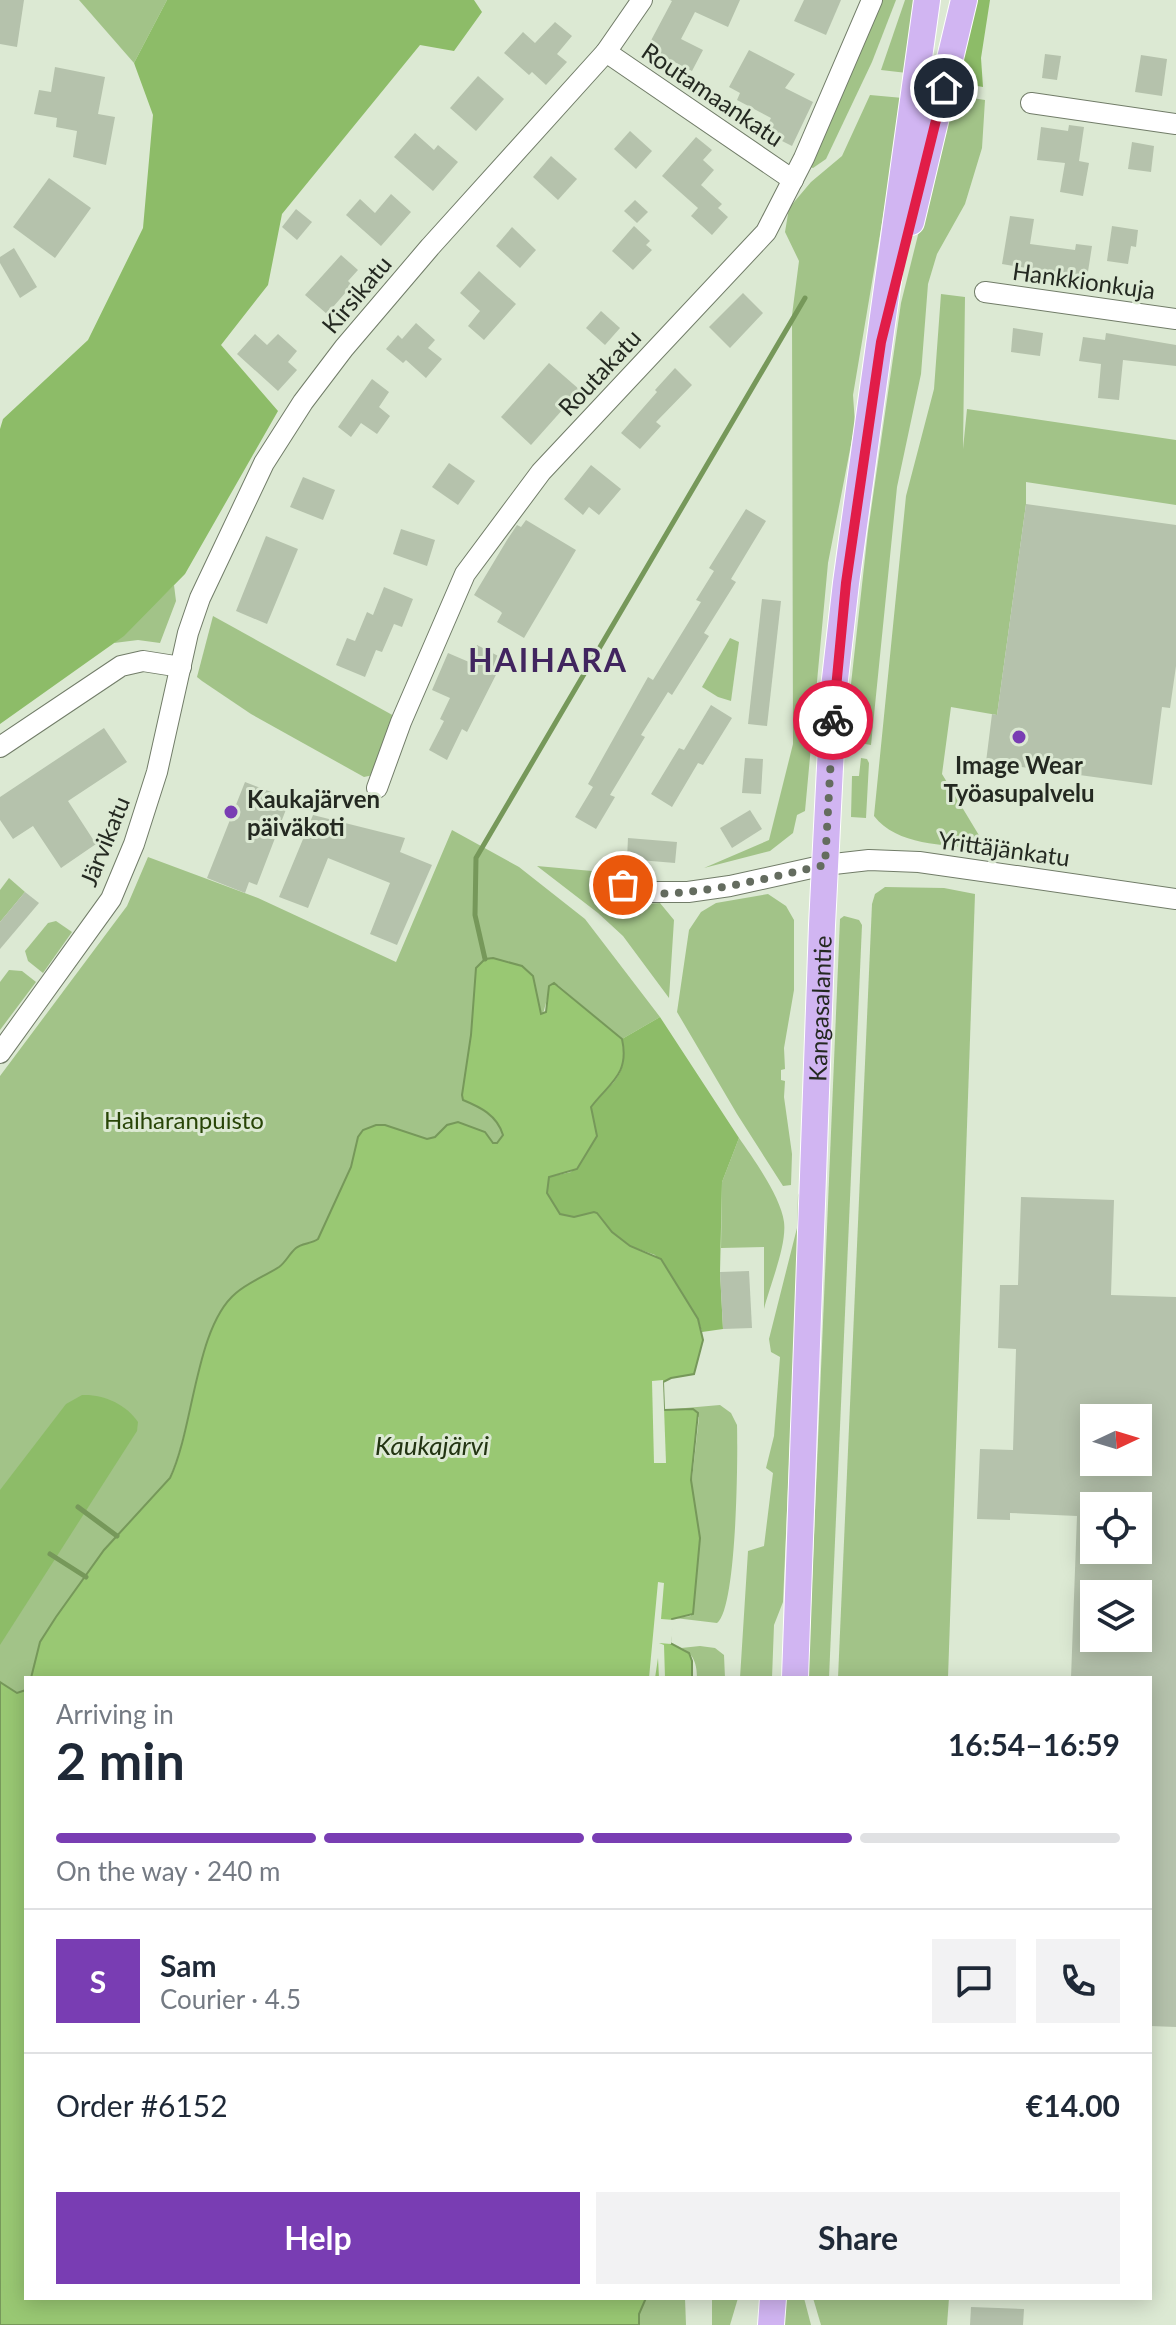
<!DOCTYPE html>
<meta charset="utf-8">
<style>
body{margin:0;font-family:Lato,sans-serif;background:#f2f2f3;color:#1f2937;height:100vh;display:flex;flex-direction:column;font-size:30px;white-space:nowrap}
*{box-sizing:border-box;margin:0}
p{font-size:26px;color:#747a83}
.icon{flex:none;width:44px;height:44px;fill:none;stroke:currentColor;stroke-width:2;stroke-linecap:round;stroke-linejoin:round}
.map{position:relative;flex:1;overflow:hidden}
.panel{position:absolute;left:24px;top:1676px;width:1128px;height:624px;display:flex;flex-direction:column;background:#fff;border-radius:0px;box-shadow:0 4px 20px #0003}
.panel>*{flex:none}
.needle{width:52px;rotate:86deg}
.tools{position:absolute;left:1080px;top:1404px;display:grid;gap:16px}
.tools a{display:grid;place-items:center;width:72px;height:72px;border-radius:0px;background:#fff;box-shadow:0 4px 20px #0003;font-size:40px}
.pin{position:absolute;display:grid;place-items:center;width:68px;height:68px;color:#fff;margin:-34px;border:4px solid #fff;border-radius:50%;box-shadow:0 2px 8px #0007}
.courier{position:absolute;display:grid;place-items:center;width:80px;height:80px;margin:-40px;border:6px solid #e11d48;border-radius:50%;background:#fff;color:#222;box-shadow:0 2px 10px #0007}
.head em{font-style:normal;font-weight:700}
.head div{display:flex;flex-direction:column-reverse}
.head{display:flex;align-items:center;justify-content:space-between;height:136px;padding:0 32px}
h1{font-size:52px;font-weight:700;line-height:60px}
.bar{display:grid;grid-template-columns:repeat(4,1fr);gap:12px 8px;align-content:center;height:96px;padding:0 32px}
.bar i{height:10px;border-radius:6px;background:#e0e1e3}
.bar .current{background:#793db3}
.bar p{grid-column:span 4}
.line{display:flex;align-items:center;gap:20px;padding:0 32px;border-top:2px solid #e0e1e3}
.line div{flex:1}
.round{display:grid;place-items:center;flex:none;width:84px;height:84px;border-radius:0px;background:#f2f2f3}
.action{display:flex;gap:16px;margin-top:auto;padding:16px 32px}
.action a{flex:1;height:92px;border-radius:0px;background:#793db3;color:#fff;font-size:32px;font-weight:700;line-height:92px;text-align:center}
.action a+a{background:#f2f2f3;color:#1f2937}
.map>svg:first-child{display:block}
</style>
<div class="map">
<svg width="1176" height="2325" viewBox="0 0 1176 2325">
<rect width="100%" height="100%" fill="#dce9d3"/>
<g fill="#a2c388">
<polygon points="79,0 167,0 134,63"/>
<polygon points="879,0 896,0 872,62 826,159 813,168 807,166"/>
<polygon points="905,0 918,0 907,73 881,70"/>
<polygon points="870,95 903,98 853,395 855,424 828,563 805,811 797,815 793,833 770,851 704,868 769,840 793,744 792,315 799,261 785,232 789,208 811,182 842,156"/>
<polygon points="953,95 985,100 982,148 965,204 937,254 928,284 921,374 897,487 871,745 865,744 865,729 854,724 851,684 868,531 901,303"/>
<path d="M941,294L965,297L963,449L967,409L1176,440V505L1026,482V504L997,715L951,707L942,774L980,837L978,849C944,844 897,846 874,816L906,496L934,389Z"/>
<polygon points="174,585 176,601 160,643 138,640 114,643"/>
<polygon points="213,616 396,717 378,774 364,777 251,714 202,681 197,677"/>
<polygon points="730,638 739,642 731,701 718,697 702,687"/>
<polygon points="861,758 867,759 869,763 866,818 851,817 852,776 859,776"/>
<path d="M452,830L519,867L585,919L660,1017L622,1039L558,985L551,984L543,1014L539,1009L471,1035L463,1100C479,1107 497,1115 503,1135L497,1143H493L485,1132L458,1122L447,1125L435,1137L427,1139L358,1137L351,1167L318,1239C312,1243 307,1242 301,1246C293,1250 287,1261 279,1267C265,1276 249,1283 236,1293C195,1328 194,1428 169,1479L104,1550L56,1617L40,1642L31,1678H26V1690L17,1693L0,1724V1076L127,906L148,857L258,898L396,962Z"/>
<polygon points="537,866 614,873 617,906 660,903 674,920 669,998 623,936 598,913"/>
<polygon points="9,878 25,892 0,922 0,890"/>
<polygon points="885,887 944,888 975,894 948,1678 838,1678 872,904 875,894"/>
<polygon points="768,894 786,906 794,920 794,990 784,1048 785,1069 781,1070 781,1080 785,1081 784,1097 792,1154 791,1185 783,1186 737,1114 677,1012 689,930 701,912 716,903"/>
<polygon points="844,916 859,920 862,925 829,1678 808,1678 840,919"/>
<polygon points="56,921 72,932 43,973 28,961 25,951 48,923"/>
<polygon points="9,970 22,971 36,982 0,1030 0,982"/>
<path d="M739,1138C753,1158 781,1197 784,1222C787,1245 770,1285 764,1309V1247L721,1248L722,1182Z"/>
<polygon points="801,1190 783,1602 774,1625 772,1678 740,1678 748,1551 764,1546 773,1473 766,1468 774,1436 780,1357 771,1352 769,1339 797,1228 798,1195"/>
<path d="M720,1405L731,1413L737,1425C738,1455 737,1609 717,1623L675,1618L691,1616L700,1538L691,1488L699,1417L674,1409Z"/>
<path d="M700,1646L715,1648L724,1655L725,1678H697C697,1665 694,1653 681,1648Z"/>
<polygon points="646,2298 685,2298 686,2325 639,2325 639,2314"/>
<polygon points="712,2298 738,2298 730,2325 712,2325"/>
<polygon points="784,2298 804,2298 811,2325 783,2325"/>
<polygon points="813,2298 949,2298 947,2325 821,2325"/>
</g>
<g fill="#8dbc68">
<polygon points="167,0 474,0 482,12 454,51 420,45 282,214 268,285 221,345 278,411 185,574 124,636 0,724 0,429 3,419 88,340 143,228 153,115 134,63"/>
<polygon points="975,0 990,0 981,58 983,87 955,82"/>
<path d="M660,1017L739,1138L722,1182L720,1272L723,1329L702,1332L698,1319L655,1255L630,1246L612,1232L597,1213L574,1217L560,1214L547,1193L549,1177L571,1172L596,1130L591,1107C610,1083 630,1077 622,1039Z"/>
<path d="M82,1395C103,1394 126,1404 138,1422L137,1431L0,1645V1490L66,1404Z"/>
</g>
<g fill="#99c873" stroke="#76985a" stroke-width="2">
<path d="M493,958L522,966L533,976L541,1014L546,1012L549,986L554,983L622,1039C630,1075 609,1083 591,1107L597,1136L577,1169L549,1177L547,1193L560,1214L574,1217L594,1212L597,1213L612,1232L630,1246L661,1259L698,1319L703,1340L694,1374L671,1378L663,1382L664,1410L693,1409L698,1413L691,1480L700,1538L693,1614L672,1619L670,1643L689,1653L692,1661V1678H31L40,1642L56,1617L104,1550L170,1478C194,1428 195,1327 236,1293C249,1282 265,1276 279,1267C286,1262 289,1254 296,1248C302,1243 311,1244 318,1239L351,1167L358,1137L363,1130L376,1125H385L427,1139L435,1137L447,1125L458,1122L485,1132L493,1143H497L503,1135C497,1115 480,1107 463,1100L462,1095L471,1035L476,968L485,959Z"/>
<polygon points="0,1682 17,1693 26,1690 26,2298 646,2298 639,2314 639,2325 0,2325"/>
</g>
<g fill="#dce9d3">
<polygon points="663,1380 666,1463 654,1463 652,1381"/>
<polygon points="658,1582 664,1583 661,1619 674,1620 671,1644 659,1643 664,1645 665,1678 659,1678 658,1658 655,1678 649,1678"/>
</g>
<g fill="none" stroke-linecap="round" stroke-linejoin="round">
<g stroke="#76985a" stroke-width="5">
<polyline points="485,959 475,915 476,858 805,298"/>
<polyline points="78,1507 117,1536"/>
<polyline points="50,1554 86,1577"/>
</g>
</g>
<g fill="#b5c2ac" fill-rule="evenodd">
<polygon points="0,0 24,0 17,47 0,44"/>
<polygon points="670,0 740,0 728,27 695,12 681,39 703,50 692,71 647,48 672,1"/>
<polygon points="804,0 841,0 826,35 794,21"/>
<polygon points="555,22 572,36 557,54 567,62 546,85 532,72 529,75 504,53 523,32 535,43"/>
<polygon points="749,50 795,74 785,88 813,102 792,146 764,132 771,118 737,100 740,93 729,87"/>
<polygon points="1045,54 1061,56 1057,80 1042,78"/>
<polygon points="1141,55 1167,59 1162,96 1135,92"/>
<polygon points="55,67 105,77 98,114 115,117 106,165 73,157 77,131 56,127 57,118 34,114 39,90 51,92"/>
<polygon points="478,76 504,99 476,131 450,108"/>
<polygon points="1069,125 1084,127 1079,161 1089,163 1083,196 1060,192 1065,163 1037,160 1041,127 1068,131"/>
<polygon points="630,131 652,151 636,169 614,149"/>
<polygon points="415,133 434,150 438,145 458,162 433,191 394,157"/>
<polygon points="696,137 712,150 703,160 714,170 701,185 722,204 718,208 728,217 712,235 691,216 698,208 662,176"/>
<polygon points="1132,142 1154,146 1151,172 1128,169"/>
<polygon points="551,156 577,179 558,200 533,177"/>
<polygon points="49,178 91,208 55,258 13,227"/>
<polygon points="391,194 411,212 381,246 346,215 360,199 375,213"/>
<polygon points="635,200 648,212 637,223 624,211"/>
<polygon points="296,209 312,222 297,240 282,227"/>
<polygon points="1010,216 1034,219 1030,244 1075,250 1076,244 1092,246 1087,278 1002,264"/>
<polygon points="634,226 650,241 646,245 652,250 633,270 612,251"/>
<polygon points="1112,226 1138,230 1136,247 1131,246 1128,264 1107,261"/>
<polygon points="512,227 536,250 520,268 496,246"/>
<polygon points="14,248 37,287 20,298 0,263 0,257"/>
<polygon points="341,255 358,270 348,281 352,285 327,314 305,295"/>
<polygon points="479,271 516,304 484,340 468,326 480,311 460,293"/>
<polygon points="743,293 763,313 730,348 709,327"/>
<polygon points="601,311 620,328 605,345 586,328"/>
<polygon points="416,323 435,340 428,348 442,359 426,378 406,360 403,363 386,349 398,335 402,339"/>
<polygon points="1013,328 1043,333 1040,356 1011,352"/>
<polygon points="1106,333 1176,345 1176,366 1123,360 1119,400 1098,398 1101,364 1079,361 1083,337 1105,340"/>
<polygon points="255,334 267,345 278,334 297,351 288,362 297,370 278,391 237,354"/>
<polygon points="549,363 580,390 531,445 501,417"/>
<polygon points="675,368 692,385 656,422 661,426 640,449 621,433 657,392 655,390"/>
<polygon points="372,379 389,392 379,407 390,416 377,434 361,423 351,437 338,427"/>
<polygon points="449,463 475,481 458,505 432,487"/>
<polygon points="591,465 621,489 599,515 589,507 583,515 564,499"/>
<polygon points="303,477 335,490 323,520 290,507"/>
<polygon points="1026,504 1176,525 1176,666 1170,708 1162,707 1152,785 986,762 992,714 997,715"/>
<polygon points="746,509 766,521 731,579 736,582 704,633 709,636 672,695 668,692 641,735 645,737 610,795 615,797 596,829 575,817 593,787 588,784 648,677 653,680 701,602 696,600 714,571 709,568"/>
<polygon points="526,520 576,550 524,638 497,622 502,613 500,611 474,595 507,540 517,525 521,527"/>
<polygon points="401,529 435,540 427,566 393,554"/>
<polygon points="266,536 298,549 267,624 236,611"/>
<polygon points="384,587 413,599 402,627 394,624 382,652 376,650 365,677 336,665 347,638 355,641 367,612 373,615"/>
<polygon points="762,599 781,601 767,726 748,724"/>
<polygon points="477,645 504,659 467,732 462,729 447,760 429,750 444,721 440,719 450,698 432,690 448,653 469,662"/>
<polygon points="711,705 732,718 703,765 698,763 672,807 651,794 679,748 684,750"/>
<polygon points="104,728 127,762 68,801 96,844 61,868 33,826 13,839 0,820 0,797"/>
<polygon points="745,758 763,759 761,794 742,793"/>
<polygon points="245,782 290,799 257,885 249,882 245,893 207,878"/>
<polygon points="750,810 762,829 732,848 720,828"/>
<polygon points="313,815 405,838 400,852 432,865 397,945 370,934 390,883 328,858 308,908 279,897"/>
<polygon points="628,838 677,842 675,863 627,859"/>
<polygon points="25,892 39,903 0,949 0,922"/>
<path d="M1021,1197L1114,1200L1111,1295L1176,1297V2027L1150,2026V1678H1071L1077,1516L1010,1513V1520L977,1519L980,1449L1013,1450L1016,1349L998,1348L1000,1285H1018ZM1094,1418H1138V1462H1094ZM1094,1506H1138V1550H1094ZM1094,1594H1138V1638H1094Z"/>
<polygon points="749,1271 752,1328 723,1329 720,1272"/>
<polygon points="971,2307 1024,2309 1023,2325 970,2325"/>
</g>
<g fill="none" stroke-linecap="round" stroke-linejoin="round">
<defs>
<g id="minor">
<polyline points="606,52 793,180"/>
<polyline points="1031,103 1176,124"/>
<polyline points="985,292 1176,319"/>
<polyline points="0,747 121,666 143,661 181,667"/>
<polyline points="377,788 401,722 465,574 541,472 766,232 804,158 872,0"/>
<polyline points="619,869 623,885 628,889 639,892 688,892 730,886 825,865 869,860 919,862 1176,899"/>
<polyline points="0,1053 111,899 134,844 157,772 188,633 200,598 264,463 303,402 344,348 430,247 606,52 642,0"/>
</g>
<g id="major">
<polyline points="911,222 964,0"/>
<path id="s1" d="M795,1678L822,925L834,688L846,583L927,0"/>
<polyline points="771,2325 773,2298"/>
</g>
</defs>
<use href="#minor" stroke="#717c68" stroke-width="22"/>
<use href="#major" stroke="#fff" stroke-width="28"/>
<use href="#minor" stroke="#fff" stroke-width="20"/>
<use href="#major" stroke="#d1b5f2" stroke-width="26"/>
</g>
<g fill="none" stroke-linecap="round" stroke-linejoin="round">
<path stroke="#646c5f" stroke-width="8" stroke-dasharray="0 14.4" d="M623,885C651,910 788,873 825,865L833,720"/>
<polyline stroke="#e11d48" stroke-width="10" points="833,720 846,583 881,342 944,88"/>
</g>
<g fill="#793db3" stroke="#dce9d3" stroke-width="3">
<circle cx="1019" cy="737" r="8"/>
<circle cx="231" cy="812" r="8"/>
</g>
<g text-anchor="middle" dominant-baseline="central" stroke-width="6" stroke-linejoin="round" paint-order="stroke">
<g font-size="24" fill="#242921" stroke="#dce9d3">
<text transform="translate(713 94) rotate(34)">Routamaankatu</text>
<text transform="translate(1084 280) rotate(8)">Hankkionkuja</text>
<text transform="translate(356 294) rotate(-50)">Kirsikatu</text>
<text transform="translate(599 372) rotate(-47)">Routakatu</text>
<text transform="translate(104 841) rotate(-68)">Järvikatu</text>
<text transform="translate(1004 848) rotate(8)">Yrittäjänkatu</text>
<text stroke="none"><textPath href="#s1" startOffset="670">Kangasalantie</textPath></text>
</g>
<g font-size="24" font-weight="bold" fill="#242921" stroke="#dce9d3">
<text x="1019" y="764">Image Wear<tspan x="1019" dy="28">Työasupalvelu</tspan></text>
<text x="247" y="798" text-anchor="start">Kaukajärven<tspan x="247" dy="28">päiväkoti</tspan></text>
</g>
<g font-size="24" fill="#284507" stroke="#dce9d3">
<text x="184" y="1119">Haiharanpuisto</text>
</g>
<g font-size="26" font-style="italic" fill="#223412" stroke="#dce9d3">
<text x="432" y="1445">Kaukajärvi</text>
</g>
<g font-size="32" font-weight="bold" letter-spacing="2" fill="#41255f" stroke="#dce9d3">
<text x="548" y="659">HAIHARA</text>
</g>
</g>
</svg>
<div class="tools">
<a><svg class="needle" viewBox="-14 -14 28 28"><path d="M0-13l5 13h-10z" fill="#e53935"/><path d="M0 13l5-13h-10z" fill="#747a83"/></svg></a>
<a><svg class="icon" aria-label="locate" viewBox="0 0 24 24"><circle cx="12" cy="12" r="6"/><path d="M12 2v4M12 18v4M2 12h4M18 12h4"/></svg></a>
<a><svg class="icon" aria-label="layers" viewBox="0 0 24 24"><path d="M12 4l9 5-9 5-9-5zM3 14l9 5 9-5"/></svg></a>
</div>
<div class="pin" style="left:623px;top:885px;background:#ea580c"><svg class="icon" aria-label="bag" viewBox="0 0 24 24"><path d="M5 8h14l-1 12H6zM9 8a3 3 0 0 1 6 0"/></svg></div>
<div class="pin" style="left:944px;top:88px;background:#1f2937"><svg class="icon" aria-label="home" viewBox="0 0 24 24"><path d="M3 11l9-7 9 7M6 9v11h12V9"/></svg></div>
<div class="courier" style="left:833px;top:720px"><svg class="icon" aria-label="bike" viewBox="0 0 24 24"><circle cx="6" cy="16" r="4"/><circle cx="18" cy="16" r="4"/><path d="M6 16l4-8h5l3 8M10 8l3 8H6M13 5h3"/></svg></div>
<section class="panel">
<div class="head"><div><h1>2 min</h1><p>Arriving in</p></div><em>16:54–16:59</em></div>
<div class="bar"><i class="current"></i><i class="current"></i><i class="current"></i><i></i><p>On the way · 240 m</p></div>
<div class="line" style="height:144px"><b class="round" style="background:#793db3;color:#fff">S</b><div><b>Sam</b><p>Courier · 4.5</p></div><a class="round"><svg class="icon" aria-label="chat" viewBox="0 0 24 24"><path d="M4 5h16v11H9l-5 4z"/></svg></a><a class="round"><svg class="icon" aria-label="phone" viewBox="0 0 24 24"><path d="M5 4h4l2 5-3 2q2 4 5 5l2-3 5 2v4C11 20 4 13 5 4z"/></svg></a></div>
<div class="line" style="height:104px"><div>Order #6152</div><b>€14.00</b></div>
<div class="action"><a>Help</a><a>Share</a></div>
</section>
</div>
